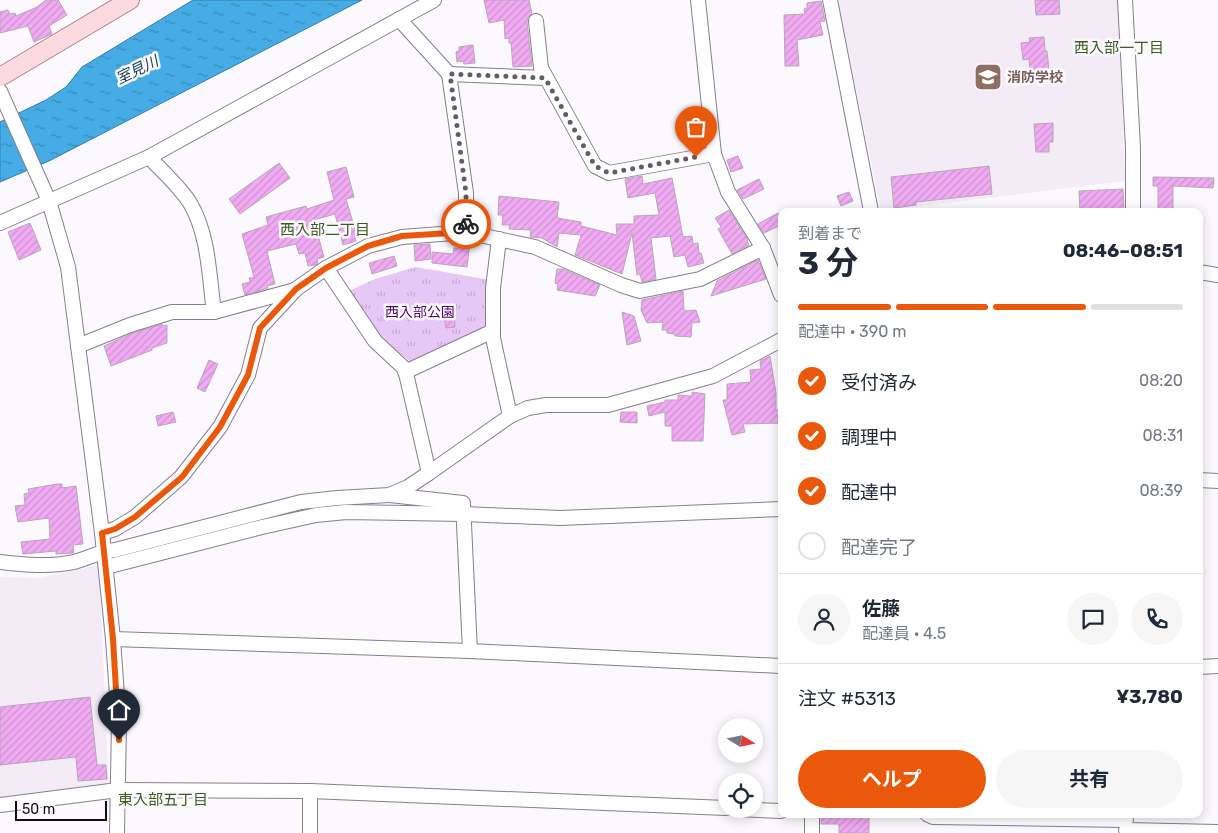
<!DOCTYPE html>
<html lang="ja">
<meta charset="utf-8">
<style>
body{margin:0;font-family:Rubik,"Noto Sans JP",sans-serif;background:#f6f6f7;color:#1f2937;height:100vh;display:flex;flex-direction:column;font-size:19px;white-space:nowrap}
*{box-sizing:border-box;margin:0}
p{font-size:16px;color:#747a83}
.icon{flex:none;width:28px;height:28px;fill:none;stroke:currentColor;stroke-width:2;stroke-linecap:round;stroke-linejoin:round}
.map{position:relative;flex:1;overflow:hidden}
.sheet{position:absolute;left:778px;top:208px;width:425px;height:610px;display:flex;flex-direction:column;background:#fff;border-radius:10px;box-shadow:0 2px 12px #0003}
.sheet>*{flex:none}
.needle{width:32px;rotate:100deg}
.tools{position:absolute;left:718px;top:718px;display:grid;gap:10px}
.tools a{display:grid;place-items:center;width:45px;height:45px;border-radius:50%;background:#fff;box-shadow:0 2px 12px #0003;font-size:25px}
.scale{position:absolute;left:15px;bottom:12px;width:92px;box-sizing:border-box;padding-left:5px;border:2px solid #0f0b12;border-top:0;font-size:14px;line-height:18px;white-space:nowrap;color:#0f0b12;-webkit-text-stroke:4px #fcf9fe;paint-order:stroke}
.pin{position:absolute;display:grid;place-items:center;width:42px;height:42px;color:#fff;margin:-51px -21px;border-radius:50% 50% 50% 0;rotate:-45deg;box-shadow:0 0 5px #0007}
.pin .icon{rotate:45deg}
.courier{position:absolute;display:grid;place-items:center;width:50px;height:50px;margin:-25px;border:4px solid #ea580c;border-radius:50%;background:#fff;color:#222;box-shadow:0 1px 6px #0007}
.head em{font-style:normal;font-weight:700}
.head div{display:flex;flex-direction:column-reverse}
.head{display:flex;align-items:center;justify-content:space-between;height:85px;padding:0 20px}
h1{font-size:32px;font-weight:700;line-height:38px}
.bar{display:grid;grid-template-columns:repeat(4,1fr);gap:8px 5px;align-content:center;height:60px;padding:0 20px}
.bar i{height:6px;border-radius:4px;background:#e0e1e3}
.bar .on{background:#ea580c}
.bar p{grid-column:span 4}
.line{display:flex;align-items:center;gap:12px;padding:0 20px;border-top:1px solid #e0e1e3}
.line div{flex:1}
.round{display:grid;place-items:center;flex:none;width:52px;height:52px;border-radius:26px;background:#f6f6f7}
ol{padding:0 20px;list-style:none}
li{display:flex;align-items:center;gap:15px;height:55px}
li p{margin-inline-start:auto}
li .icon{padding:5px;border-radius:50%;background:#ea580c;color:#fff;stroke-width:4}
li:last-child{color:#747a83}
li i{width:28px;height:28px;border:2px solid #e0e1e3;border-radius:50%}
.primary-button{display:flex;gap:10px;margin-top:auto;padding:10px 20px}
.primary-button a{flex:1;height:58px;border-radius:30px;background:#ea580c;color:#fff;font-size:20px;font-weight:700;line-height:58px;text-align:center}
.primary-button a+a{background:#f6f6f7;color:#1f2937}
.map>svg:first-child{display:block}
</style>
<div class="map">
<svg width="1218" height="833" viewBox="0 0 1218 833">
<defs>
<pattern id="park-tufts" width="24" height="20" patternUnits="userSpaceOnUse" patternTransform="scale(1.25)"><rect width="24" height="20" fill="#e7c7f6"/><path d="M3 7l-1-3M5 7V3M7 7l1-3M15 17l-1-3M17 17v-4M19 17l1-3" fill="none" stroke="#c5aad2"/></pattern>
<pattern id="water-ripples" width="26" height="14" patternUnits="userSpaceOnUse" patternTransform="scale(1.25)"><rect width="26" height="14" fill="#46ace5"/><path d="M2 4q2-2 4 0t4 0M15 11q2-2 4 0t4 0" fill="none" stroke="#398ab8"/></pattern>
<pattern id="building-hatch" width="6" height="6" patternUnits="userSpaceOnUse" patternTransform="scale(1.25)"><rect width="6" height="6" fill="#f1abf3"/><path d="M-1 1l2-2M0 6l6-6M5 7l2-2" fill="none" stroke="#cd92cf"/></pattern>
</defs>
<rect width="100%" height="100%" fill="#fcf9fe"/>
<g fill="#f3ebf6">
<polygon points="838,0 1118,0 1125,181 881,211"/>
<polygon points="99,565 109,788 0,799 0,577 40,578"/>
</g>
<polygon fill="url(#park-tufts)" points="416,267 490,280 488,328 414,365 380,337 349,291 375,279"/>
<polygon fill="url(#water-ripples)" stroke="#367ca6" points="193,0 362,0 49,161 0,182 0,122 46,100 66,87 82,67"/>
<g fill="url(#building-hatch)" stroke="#b7a6b7">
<polygon points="46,0 58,0 67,15 49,26 52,34 34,42 28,26 0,33 0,12 8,10 10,14 15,13 16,16 37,7"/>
<polygon points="484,0 529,0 532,14 528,17 527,22 532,66 513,67 511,43 509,43 509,38 505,39 504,20 489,23"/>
<polygon points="1035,0 1059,0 1060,14 1036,15"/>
<polygon points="821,1 825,21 820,22 823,35 797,40 799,66 785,66 784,15 805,14 804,9 807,8 807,3"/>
<polygon points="1044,37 1045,51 1047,51 1050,80 1031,82 1029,59 1023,60 1021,43 1030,42 1029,38"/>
<polygon points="473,45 475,63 464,64 463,61 457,62 456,52 459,51 459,47"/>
<polygon points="1053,123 1053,142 1049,142 1049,152 1036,152 1034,124"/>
<polygon points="738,156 743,168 731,172 727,160"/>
<polygon points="279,163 290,178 240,214 229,199"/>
<polygon points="989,166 992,194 916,202 916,205 894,208 891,177"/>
<polygon points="346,167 354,197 346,199 357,236 355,237 356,241 343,245 335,214 314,220 324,257 317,259 318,263 316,265 308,266 305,253 299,254 296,244 267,251 275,284 267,286 268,288 245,295 242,284 250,282 249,278 254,277 242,234 268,225 266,217 306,206 307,209 334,200 327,172"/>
<polygon points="642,176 643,184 672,178 683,237 692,236 693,244 698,243 699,253 701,253 704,263 688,267 685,255 674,257 670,236 651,238 656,279 642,282 640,274 637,275 632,233 622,274 575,255 581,235 559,233 557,247 542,238 530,237 531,230 509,229 510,225 502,225 503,215 498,215 499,196 559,202 557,218 581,222 581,226 617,235 616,224 634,224 634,216 659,215 655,193 628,198 625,179"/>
<polygon points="1153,177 1214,178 1213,188 1173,186 1173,211 1158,211 1158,186 1153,186"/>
<polygon points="759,179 764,189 743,199 737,190"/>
<polygon points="1123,189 1124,211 1080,211 1079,191"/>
<polygon points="849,192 853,201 841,206 837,196"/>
<polygon points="729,210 748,240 747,241 749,245 732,254 718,229 721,227 715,218"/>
<polygon points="778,213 781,219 781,225 764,233 758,224"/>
<polygon points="30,223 41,250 19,260 8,232"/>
<polygon points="459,241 470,242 467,267 432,263 432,252 453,254 454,248 458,248"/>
<polygon points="430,244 431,259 415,261 414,245"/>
<polygon points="394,256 397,266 372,274 369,263"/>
<polygon points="758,260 766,279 711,296 717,281"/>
<polygon points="557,269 563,269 600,285 595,296 557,290 558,284 555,283"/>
<polygon points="683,291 684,311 696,310 700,322 692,323 691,337 675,336 675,334 667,333 667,330 662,330 663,322 647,323 641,310 642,300"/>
<polygon points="622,312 634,316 641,341 627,345"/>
<polygon points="454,314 455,327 446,328 444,315"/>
<polygon points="162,324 163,326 167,325 167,343 152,348 152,350 111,366 104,346 133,333"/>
<polygon points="770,356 776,393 776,410 781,410 781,423 743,424 745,432 732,435 723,400 727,400 727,384 751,382 750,370 761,369 760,361"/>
<polygon points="209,360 218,364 205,392 197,388"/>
<polygon points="692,392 705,394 703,441 672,441 672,426 665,426 665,412 649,416 647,406 665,402 665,400 678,400 678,395 692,396"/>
<polygon points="173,412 176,422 158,426 156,416"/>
<polygon points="621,412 637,412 637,423 620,422"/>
<polygon points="57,484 62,484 62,488 76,486 83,544 73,545 74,553 56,554 56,551 23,554 21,542 50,539 49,518 18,522 15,506 25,505 24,494 29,493 28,489"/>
<polygon points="90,697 97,765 106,765 107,779 78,781 76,757 0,765 0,707"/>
<polygon points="821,814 869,814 869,833 839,833 839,824 821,824"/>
</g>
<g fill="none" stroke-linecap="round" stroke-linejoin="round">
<defs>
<g id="minor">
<polyline points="698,0 714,154 728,192 763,248 781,295"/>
<polyline points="830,0 871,211"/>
<polyline points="1125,0 1133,148 1133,211"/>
<polyline points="399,19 449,74 466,193 466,232"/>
<polyline points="536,21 541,68 595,166 609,173 714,154"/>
<polyline points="449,74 545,78"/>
<polyline points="0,91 49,201 68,267 102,533 113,639 119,723 117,833"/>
<polyline points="0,223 149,157 434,0"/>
<polyline points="499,239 493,288 493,338 510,416"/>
<polyline points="326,268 375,341 405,369 429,473"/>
<polyline points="1199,272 1218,275"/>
<polyline points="214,312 295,290"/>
<path d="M78,346L130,325L172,312H214C209,276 209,235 190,203C180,187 162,171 149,157"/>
<polyline points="405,372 493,331"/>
<polyline points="1199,480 1218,481"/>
<polyline points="390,495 463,503 470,651"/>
<polyline points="102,533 115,529 135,517 181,477 220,427 248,375 260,328 296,289 326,268 368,246 402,237 466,232 535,247 621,285 640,291 700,279 763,248"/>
<path d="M0,562C25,565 49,567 74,562C89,558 100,551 115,550L301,502L337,498L389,495L408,487L429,473L510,416L528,408L546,405H608L713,376L781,340"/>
<polyline points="106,567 262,527 316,515 346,512 464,514 560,518 781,509"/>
<polyline points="113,639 470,651 781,666"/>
<polyline points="1199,667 1218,666"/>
<polyline points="0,805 118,790 310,791 726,808"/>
<polyline points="737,809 781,811"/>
<polyline points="812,814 812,833"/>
<polyline points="927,814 933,817 1126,820"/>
<polyline points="1126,830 1218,832"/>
<polyline points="310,833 310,791"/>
</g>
<polyline id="major" points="0,77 130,0"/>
</defs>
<use href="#minor" stroke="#897c8f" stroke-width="16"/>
<use href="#major" stroke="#a9828a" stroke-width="20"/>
<use href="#minor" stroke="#fff" stroke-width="14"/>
<use href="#major" stroke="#fddadf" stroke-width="18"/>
</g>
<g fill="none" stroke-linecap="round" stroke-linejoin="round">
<polyline stroke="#625e65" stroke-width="5" stroke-dasharray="0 9" points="466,224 466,193 450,74 545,78 595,166 609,173 696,157"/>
<polyline stroke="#ea580c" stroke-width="6" points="119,740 113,639 102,533 115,529 135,517 182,477 220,427 248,375 260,328 296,289 326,268 368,246 402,236 466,232 466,224"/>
</g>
<defs>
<symbol id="school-square" viewBox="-11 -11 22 22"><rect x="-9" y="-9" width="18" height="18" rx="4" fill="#8d6e63" stroke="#fcf9fe"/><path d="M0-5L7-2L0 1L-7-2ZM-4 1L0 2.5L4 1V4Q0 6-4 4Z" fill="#fff"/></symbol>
</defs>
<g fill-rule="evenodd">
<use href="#school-square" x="972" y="61" width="32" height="32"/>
</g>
<g text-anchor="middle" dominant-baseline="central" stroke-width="5" stroke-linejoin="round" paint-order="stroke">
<g font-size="14" font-weight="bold" fill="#785e54" stroke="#fcf9fe" text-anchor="start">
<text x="1007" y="77">消防学校</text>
</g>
<g font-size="14" fill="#4d0166" stroke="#fcf9fe">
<text x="420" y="312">西入部公園</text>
</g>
<g font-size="15" fill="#395b1b" stroke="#fcf9fe">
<text x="1119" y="48">西入部一丁目</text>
<text x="325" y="230">西入部二丁目</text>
<text x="163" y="800">東入部五丁目</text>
</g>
<g font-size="15" font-style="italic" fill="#123d54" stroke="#fcf9fe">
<text transform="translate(137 70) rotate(-26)">室見川</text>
</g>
</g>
</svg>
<div class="tools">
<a><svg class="needle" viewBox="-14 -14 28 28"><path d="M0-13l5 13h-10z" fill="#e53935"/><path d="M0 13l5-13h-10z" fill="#747a83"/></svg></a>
<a><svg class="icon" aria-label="locate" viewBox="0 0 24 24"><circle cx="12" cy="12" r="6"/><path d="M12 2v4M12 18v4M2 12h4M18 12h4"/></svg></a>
</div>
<div class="scale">50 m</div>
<div class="pin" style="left:696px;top:157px;background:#ea580c"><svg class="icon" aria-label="bag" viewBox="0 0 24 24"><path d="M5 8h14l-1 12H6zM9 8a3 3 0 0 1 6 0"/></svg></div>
<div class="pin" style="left:119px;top:740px;background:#1f2937"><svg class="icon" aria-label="home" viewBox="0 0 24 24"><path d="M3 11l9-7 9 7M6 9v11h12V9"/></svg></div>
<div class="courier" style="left:466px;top:224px"><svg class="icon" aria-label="bike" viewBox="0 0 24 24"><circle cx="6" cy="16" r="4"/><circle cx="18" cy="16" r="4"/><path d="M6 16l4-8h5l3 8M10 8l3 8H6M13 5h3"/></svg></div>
<section class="sheet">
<div class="head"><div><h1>3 分</h1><p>到着まで</p></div><em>08:46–08:51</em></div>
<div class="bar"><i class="on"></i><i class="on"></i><i class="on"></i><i></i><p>配達中 · 390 m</p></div>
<ol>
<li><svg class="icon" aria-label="check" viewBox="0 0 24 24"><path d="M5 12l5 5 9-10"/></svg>受付済み<p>08:20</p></li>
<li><svg class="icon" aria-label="check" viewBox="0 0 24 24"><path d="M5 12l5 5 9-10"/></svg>調理中<p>08:31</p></li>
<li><svg class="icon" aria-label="check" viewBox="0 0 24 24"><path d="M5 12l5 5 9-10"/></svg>配達中<p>08:39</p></li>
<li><i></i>配達完了</li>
</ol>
<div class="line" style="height:90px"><a class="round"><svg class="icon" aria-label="person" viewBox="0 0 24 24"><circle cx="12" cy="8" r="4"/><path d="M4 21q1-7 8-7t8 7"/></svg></a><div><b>佐藤</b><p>配達員 · 4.5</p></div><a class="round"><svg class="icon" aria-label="chat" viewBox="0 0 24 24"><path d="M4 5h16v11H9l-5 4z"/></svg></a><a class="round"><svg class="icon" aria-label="phone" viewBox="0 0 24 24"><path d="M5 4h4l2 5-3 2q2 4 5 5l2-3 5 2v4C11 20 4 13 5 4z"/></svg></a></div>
<div class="line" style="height:65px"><div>注文 #5313</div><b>¥3,780</b></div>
<div class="primary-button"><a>ヘルプ</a><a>共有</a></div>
</section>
</div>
